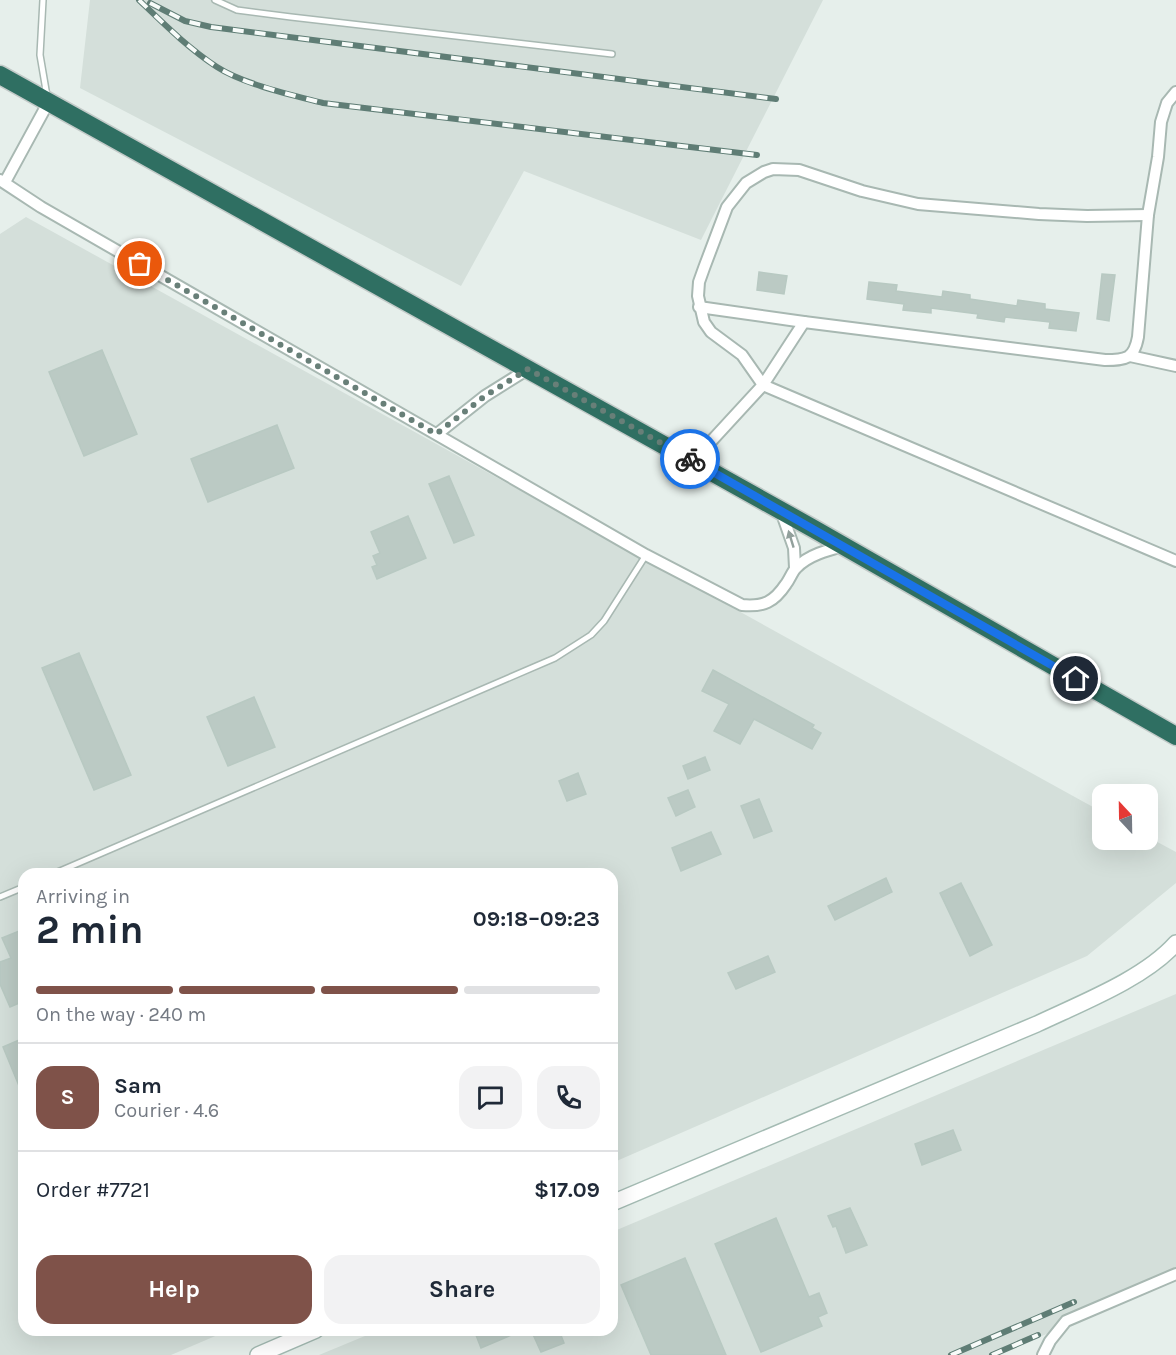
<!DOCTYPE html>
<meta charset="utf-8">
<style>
body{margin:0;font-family:Karla,sans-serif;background:#f2f2f3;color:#1f2937;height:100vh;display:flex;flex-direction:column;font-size:22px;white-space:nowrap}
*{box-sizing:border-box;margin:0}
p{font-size:20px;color:#747a83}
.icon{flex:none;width:33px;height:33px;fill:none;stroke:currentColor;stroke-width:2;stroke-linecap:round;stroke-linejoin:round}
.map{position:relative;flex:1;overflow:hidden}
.details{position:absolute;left:18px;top:868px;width:600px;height:468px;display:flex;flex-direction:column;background:#fff;border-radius:18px;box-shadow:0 6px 24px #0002}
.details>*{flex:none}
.needle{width:39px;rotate:338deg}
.buttons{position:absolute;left:1092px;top:784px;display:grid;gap:12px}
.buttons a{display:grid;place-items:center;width:66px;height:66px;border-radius:12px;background:#fff;box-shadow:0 6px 24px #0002;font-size:30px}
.pin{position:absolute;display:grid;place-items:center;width:51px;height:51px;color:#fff;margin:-26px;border:3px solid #fff;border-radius:50%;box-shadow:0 2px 6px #0007}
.courier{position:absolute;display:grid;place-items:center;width:60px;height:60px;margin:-30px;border:4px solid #1a73e8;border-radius:50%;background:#fff;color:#222;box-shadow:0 2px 8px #0007}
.head em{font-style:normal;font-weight:700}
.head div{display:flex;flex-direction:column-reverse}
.head{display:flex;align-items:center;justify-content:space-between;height:102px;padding:0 18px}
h1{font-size:39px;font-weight:700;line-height:45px}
.bar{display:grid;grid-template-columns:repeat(4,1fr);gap:9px 6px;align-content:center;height:72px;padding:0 18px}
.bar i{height:8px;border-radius:4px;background:#e0e1e3}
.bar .active{background:#7f5249}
.bar p{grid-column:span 4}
.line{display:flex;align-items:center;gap:15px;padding:0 18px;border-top:2px solid #e0e1e3}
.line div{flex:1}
.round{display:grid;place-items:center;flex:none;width:63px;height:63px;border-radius:18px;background:#f2f2f3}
.cta{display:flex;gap:12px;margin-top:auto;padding:12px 18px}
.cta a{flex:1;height:69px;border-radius:18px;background:#7f5249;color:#fff;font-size:24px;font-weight:700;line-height:69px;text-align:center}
.cta a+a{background:#f2f2f3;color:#1f2937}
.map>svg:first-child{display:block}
</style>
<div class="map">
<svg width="1176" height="1355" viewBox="0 0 1176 1355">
<rect width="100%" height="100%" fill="#e6efeb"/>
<g fill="#d4dfda">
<polygon points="90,0 823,0 701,240 524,171 461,286 80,88"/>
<polygon points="26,217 1102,812 1102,840 1148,840 1148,837 1176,852 1176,883 1087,956 612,1163 612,874 24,874 24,1330 227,1331 171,1355 0,1355 0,234"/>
<polygon points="1176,994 1176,1279 997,1355 319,1355 377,1331 612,1330 612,1232"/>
</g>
<g fill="#bbcac4" stroke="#b8c9c2" stroke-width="1.5">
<polygon points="759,272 787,276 784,294 757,290"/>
<polygon points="1102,274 1115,275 1109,321 1097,319"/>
<polygon points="869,282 897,285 896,291 942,297 943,291 970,295 970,299 1017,306 1018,300 1045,304 1045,309 1079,313 1076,331 1049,328 1050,322 1005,317 1004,322 977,318 978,314 931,308 931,313 903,310 904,304 867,299"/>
<polygon points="102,350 137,434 84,456 49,372"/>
<polygon points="277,425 294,468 208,502 191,459"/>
<polygon points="449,476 474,535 454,543 429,484"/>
<polygon points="408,516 426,558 377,579 372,567 377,565 373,556 380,553 371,532"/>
<polygon points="79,653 131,775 94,790 42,668"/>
<polygon points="713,670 814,725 812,728 821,733 812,749 754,719 740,744 714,731 729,704 702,691"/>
<polygon points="254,697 275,747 228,766 207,717"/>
<polygon points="705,757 710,770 688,779 683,766"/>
<polygon points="578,773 586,794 567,801 559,781"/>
<polygon points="688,790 695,807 676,816 668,798"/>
<polygon points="759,799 772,831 754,838 741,806"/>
<polygon points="711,832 721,854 681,871 672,848"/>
<polygon points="886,878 892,892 835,920 828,906"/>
<polygon points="961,883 992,945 970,956 940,893"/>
<polygon points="24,929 24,1001 10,1007 0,984 0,962 11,958 2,938"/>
<polygon points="768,956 775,972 736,989 728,973"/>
<polygon points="24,1038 24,1098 3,1047"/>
<polygon points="953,1130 961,1150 922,1165 915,1144"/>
<polygon points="850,1208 867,1245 846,1253 836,1226 833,1227 828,1216"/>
<polygon points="776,1218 809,1297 819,1293 827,1313 818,1317 822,1326 761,1352 715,1244"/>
<polygon points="685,1258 726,1355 651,1355 621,1285"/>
<polygon points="474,1330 521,1330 521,1331 481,1348"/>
<polygon points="531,1330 559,1330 564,1343 541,1352"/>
</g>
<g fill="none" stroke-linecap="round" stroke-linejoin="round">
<defs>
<g id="lane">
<polyline points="43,0 40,55 47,96"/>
<polyline points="215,0 237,10 291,17 612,54"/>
<polyline points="53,874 555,658 591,635 604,621 646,555"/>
<polyline points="0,897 24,887"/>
</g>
<g id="street">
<path d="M0,180L41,207L646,555L742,605C764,607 774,602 786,584C790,579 792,572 796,568C808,555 828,550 844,546"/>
<polyline points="5,182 48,103"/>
<path d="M699,307L804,322L1105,360C1126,360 1134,359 1138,337L1148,215L1158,157L1161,122L1167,103L1176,92"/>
<polyline points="804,322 763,385 742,355 711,332 704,322 698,296 699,282 704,268 727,207 746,183 764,172 773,169 799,170 862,191 918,204 1039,214 1087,216 1148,215"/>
<polyline points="1130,356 1176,366"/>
<polyline points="437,434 485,396 528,369"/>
<polyline points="693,461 763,385 1176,561"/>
<polyline points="781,511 794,548 795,568"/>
<polyline points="1043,1355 1050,1341 1066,1321 1176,1274"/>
</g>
<g id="secondary">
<path d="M612,1203L1037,1024C1081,1003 1144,979 1176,943"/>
<polyline points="258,1355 316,1330"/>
</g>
<polyline id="highway" points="0,75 814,529 1176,736"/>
</defs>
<use href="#lane" stroke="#a8b8b2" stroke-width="8"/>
<use href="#street" stroke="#a8b8b2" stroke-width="14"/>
<use href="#secondary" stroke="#a4bbb3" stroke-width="18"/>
<use href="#highway" stroke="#c2cac8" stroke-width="21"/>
<use href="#lane" stroke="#fff" stroke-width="5"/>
<use href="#street" stroke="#fff" stroke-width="10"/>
<use href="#secondary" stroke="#fff" stroke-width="15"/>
<use href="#highway" stroke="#2f6f62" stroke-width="18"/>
<defs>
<g id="rail">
<path d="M139,0C164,24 188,48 217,67C243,84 292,95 323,103L757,155"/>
<polyline points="150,3 185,21 211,27 776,99"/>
<polyline points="951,1355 1074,1302"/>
<polyline points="992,1355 1038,1335"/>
</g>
</defs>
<use href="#rail" stroke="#5f7d75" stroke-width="6"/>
<use href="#rail" stroke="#f7fbf9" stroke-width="4" stroke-dasharray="11" stroke-linecap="butt"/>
</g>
<defs><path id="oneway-solid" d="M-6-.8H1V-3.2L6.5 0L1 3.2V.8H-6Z" transform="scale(1.5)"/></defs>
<use fill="#92a09c" href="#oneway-solid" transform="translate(791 539) rotate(-107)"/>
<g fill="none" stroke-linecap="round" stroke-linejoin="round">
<polyline stroke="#687f78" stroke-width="6" stroke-dasharray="0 10.8" points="140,264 436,434 485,396 528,369 690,459"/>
<polyline stroke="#1a73e8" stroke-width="8" points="690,459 1076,679"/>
</g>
</svg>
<div class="buttons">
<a><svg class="needle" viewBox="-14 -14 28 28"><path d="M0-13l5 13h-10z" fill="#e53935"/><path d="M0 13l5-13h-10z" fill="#747a83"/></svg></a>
</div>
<div class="pin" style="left:140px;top:264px;background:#ea580c"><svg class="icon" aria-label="bag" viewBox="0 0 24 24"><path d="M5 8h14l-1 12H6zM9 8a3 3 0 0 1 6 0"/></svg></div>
<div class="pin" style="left:1076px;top:679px;background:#1f2937"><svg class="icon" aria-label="home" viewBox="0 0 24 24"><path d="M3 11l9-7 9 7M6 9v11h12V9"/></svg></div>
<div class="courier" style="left:690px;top:459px"><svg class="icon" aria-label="bike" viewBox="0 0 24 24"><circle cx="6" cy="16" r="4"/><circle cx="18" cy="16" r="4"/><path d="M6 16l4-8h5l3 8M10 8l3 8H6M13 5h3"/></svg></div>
<section class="details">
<div class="head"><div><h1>2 min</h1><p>Arriving in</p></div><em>09:18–09:23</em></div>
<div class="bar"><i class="active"></i><i class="active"></i><i class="active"></i><i></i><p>On the way · 240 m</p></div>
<div class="line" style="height:108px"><b class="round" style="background:#7f5249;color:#fff">S</b><div><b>Sam</b><p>Courier · 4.6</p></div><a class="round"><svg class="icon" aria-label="chat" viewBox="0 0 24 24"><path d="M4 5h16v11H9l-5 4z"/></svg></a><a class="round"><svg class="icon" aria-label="phone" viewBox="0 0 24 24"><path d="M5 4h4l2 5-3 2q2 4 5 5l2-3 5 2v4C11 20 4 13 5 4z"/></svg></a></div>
<div class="line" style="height:78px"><div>Order #7721</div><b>$17.09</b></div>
<div class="cta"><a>Help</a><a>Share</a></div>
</section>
</div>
